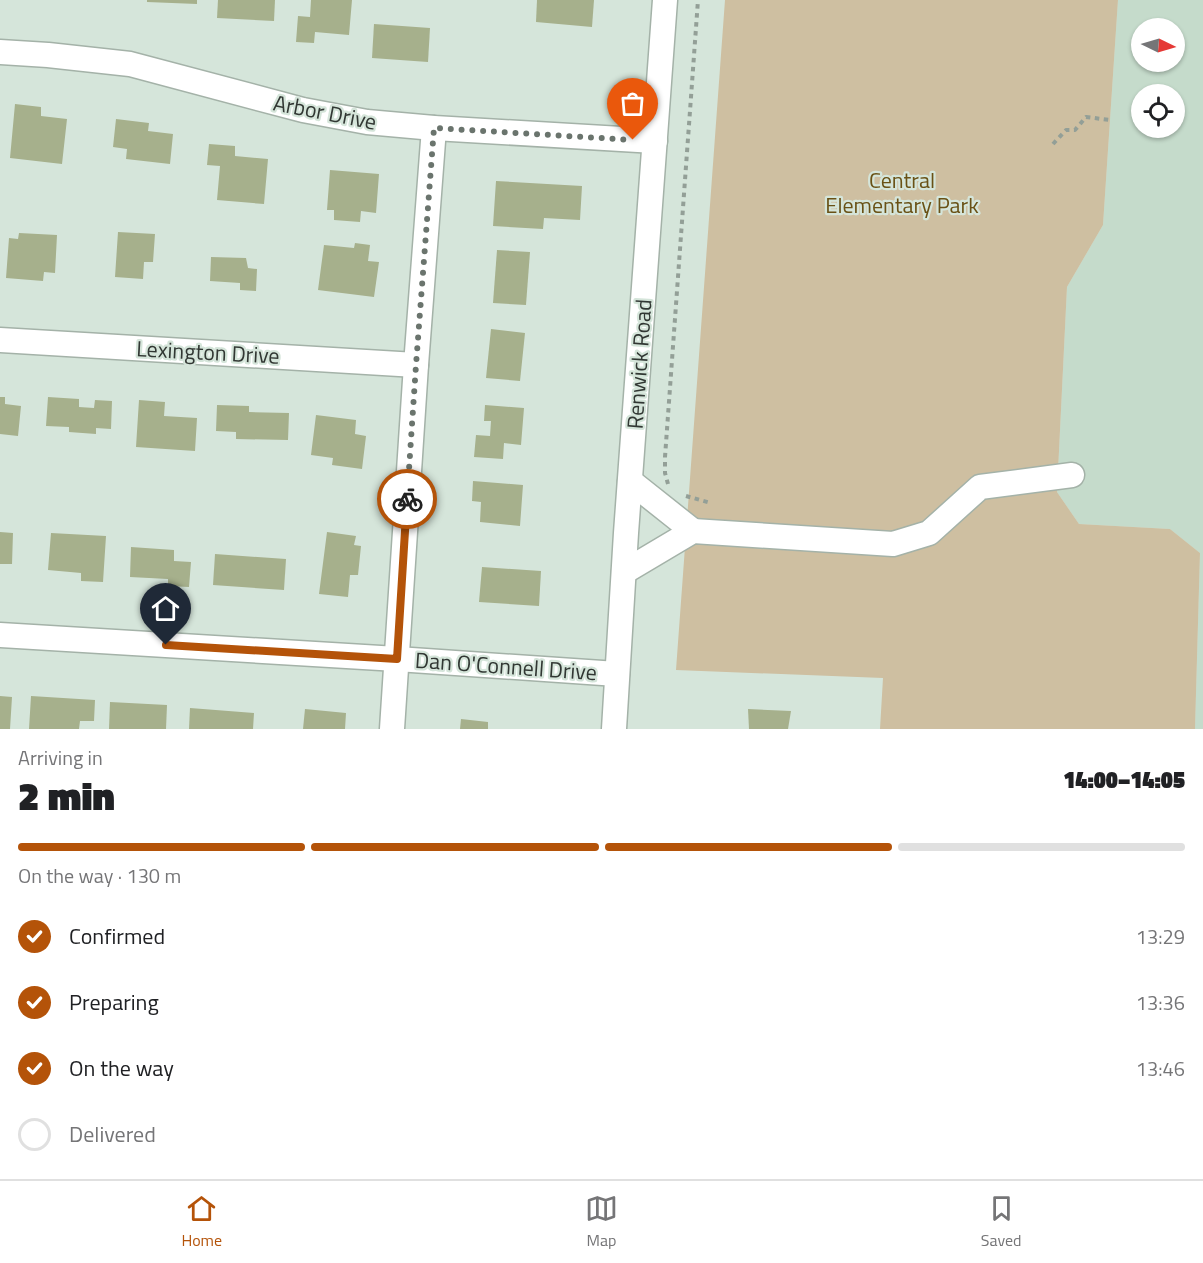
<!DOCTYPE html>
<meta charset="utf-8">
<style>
body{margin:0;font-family:"Titillium Web",sans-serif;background:#f6f6f6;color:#202124;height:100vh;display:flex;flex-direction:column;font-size:22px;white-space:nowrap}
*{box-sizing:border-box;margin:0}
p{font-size:20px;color:#757577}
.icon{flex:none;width:33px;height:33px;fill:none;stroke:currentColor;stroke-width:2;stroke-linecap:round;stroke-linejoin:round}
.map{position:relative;height:729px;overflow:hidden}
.details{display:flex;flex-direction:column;background:#fff;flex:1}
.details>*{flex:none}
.needle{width:39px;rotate:95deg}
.buttons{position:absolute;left:1131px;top:18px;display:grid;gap:12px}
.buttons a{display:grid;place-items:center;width:54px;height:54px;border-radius:50%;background:#fff;box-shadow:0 2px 4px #0004;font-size:30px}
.pin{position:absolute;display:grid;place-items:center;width:51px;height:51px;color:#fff;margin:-62px -26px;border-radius:50% 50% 50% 0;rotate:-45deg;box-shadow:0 0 6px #0007}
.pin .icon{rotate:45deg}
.courier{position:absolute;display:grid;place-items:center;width:60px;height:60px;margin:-30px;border:4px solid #b45309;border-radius:50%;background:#fff;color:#222;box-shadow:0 2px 8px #0007}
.head em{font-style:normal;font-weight:800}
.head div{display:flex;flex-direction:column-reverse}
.head{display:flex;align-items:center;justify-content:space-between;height:102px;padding:0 18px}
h1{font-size:39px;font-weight:800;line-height:45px}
.bar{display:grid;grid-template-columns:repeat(4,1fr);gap:9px 6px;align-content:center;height:72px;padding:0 18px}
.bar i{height:8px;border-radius:4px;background:#e0e0e0}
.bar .current{background:#b45309}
.bar p{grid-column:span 4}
ol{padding:0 18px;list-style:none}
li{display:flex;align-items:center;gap:18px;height:66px}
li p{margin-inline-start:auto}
li .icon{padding:6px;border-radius:50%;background:#b45309;color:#fff;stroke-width:4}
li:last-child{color:#757577}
li i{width:33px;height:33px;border:3px solid #e0e0e0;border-radius:50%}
.tabs{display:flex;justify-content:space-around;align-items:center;height:84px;border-top:2px solid #e0e0e0;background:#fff;font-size:16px;color:#757577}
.tabs a{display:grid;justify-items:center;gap:3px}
.tabs .current{color:#b45309}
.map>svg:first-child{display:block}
</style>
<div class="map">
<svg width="1203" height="729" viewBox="0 0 1203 729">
<rect width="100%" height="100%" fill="#d5e5da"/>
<path fill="#c5dbcb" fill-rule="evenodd" d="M1118,0H1203V729H1195L1200,553L1170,529L1079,524L1057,492L1067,287L1103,225ZM1142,28H1174V62H1142ZM1142,94H1174V128H1142Z"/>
<polygon fill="#cebfa1" points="725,0 1118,0 1103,225 1067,287 1057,492 1079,524 1170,529 1200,553 1195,729 880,729 883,678 676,670"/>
<g fill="#a6b08c">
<polygon points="147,0 197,0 197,4 147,2"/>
<polygon points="218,0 275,0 274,21 217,18"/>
<polygon points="311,0 352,0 349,35 315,32 314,43 296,42 298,16 310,17"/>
<polygon points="537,0 594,0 592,27 536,22"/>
<polygon points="374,24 430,28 428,62 372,58"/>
<polygon points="15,104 41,107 41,116 67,119 62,164 10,158"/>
<polygon points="116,119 149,123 148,131 173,134 170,164 126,159 127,149 113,147"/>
<polygon points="209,144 235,146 235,156 268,159 264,204 217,200 220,166 207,165"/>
<polygon points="330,170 379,174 376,213 361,211 360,222 334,220 334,210 327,210"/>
<polygon points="496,181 582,186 580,220 544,218 543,229 493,226"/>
<polygon points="118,232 155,234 153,262 144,262 143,279 115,277"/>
<polygon points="19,233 57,235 55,273 44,272 43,281 6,278 9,238 18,239"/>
<polygon points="355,243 370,245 368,261 379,262 374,297 318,290 324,245 354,248"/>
<polygon points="497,250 530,252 526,305 493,303"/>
<polygon points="211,257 246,258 248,268 257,269 256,291 240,290 240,283 210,281"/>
<polygon points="491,329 525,333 520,381 486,378"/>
<polygon points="0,397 5,397 5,404 21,406 18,436 0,434"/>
<polygon points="48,397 79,399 79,407 94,408 95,400 112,401 111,429 96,428 96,434 69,432 69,427 46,426"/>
<polygon points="139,400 165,402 164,416 197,418 195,451 136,447"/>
<polygon points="217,405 249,406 249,412 289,413 288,440 236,439 236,432 216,431"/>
<polygon points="485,405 524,408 521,445 504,443 503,459 474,457 476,435 490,436 491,421 484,421"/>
<polygon points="316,415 356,420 355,434 366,436 362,469 332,465 333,458 311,455"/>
<polygon points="473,481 523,485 520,526 480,522 481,502 472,501"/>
<polygon points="0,532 13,533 12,564 0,564"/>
<polygon points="327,532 356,536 354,545 361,546 358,575 350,575 348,597 319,594"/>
<polygon points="51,533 106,536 103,582 81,581 81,573 48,570"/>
<polygon points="131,547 174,550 174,561 191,562 189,587 168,586 168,579 130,577"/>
<polygon points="215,554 286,559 284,590 213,585"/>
<polygon points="482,567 541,571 539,606 479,602"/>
<polygon points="0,696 12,697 10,729 0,729"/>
<polygon points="31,696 95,700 94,721 80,721 79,729 29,729"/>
<polygon points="110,702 167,705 166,729 109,729"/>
<polygon points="190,708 254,713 253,729 189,729"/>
<polygon points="305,709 346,713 345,729 303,729"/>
<polygon points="748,709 791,711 788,729 749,729"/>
<polygon points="461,719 488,722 488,729 460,729"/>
</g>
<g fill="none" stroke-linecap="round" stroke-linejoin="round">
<defs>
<g id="minor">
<polyline points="0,52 48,55 130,64 303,110 367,122 434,128 655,141"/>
<polyline points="0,340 416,365"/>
<polyline points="630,481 693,531"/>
<polyline points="624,572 693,531 893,544 929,533 980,487 1072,475"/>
<polyline points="0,635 397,659 617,674"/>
<polyline points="392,729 416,365 434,128"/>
<polyline points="614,729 626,533 665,0"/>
</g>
</defs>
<use href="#minor" stroke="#a4b2a8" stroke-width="27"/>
<g stroke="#939f97" stroke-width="4" stroke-dasharray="4.5 4.5" stroke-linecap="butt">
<polyline points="1053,144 1066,130 1075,130 1086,117 1110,120"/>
<polyline points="668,484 665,473 665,457 698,0"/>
<polyline points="686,496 711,503"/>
</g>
<use href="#minor" stroke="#fff" stroke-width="24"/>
</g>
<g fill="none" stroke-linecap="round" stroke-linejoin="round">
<polyline stroke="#6a746d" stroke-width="6" stroke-dasharray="0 10.8" points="407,499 416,365 434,128 633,140"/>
<polyline stroke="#b45309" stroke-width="8" points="166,645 397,659 407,499"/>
</g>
<g text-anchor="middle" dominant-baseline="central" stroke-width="4.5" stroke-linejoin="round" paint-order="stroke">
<g font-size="22" fill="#313733" stroke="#d5e5da">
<text transform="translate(325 112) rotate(11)">Arbor Drive</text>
<text transform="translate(208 352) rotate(3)">Lexington Drive</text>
<text transform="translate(639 364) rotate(-86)">Renwick Road</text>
<text transform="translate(506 666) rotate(4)">Dan O'Connell Drive</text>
</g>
<g font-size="22" fill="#695115" stroke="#d5e5da">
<text x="902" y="180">Central<tspan x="902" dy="25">Elementary Park</tspan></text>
</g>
</g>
</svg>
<div class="buttons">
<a><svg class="needle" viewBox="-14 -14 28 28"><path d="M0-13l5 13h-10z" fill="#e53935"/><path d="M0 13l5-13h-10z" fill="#757577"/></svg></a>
<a><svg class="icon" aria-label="locate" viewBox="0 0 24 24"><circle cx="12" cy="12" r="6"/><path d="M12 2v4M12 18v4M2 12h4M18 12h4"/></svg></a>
</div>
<div class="pin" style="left:633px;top:140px;background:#ea580c"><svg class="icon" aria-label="bag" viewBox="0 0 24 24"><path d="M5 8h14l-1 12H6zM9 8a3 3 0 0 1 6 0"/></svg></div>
<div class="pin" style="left:166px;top:645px;background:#1f2937"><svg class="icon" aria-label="home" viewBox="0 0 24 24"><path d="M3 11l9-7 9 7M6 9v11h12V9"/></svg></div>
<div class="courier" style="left:407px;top:499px"><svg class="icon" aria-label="bike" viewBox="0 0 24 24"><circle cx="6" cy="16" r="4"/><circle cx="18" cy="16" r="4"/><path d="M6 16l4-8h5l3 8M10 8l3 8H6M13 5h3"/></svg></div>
</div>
<section class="details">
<div class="head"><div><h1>2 min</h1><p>Arriving in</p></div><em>14:00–14:05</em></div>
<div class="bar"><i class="current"></i><i class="current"></i><i class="current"></i><i></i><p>On the way · 130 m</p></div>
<ol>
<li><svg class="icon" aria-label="check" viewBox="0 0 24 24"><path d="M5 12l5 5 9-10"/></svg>Confirmed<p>13:29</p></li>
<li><svg class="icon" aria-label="check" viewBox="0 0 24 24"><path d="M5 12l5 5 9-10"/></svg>Preparing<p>13:36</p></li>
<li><svg class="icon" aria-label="check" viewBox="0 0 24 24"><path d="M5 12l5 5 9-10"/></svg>On the way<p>13:46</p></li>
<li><i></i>Delivered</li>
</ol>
</section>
<nav class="tabs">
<a class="current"><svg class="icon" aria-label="home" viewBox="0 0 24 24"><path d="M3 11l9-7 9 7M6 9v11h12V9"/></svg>Home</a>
<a><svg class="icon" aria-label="map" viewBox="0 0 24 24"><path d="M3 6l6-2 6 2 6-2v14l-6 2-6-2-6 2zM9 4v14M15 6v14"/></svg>Map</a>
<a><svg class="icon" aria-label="saved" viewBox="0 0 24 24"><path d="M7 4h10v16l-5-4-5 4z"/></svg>Saved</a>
</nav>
